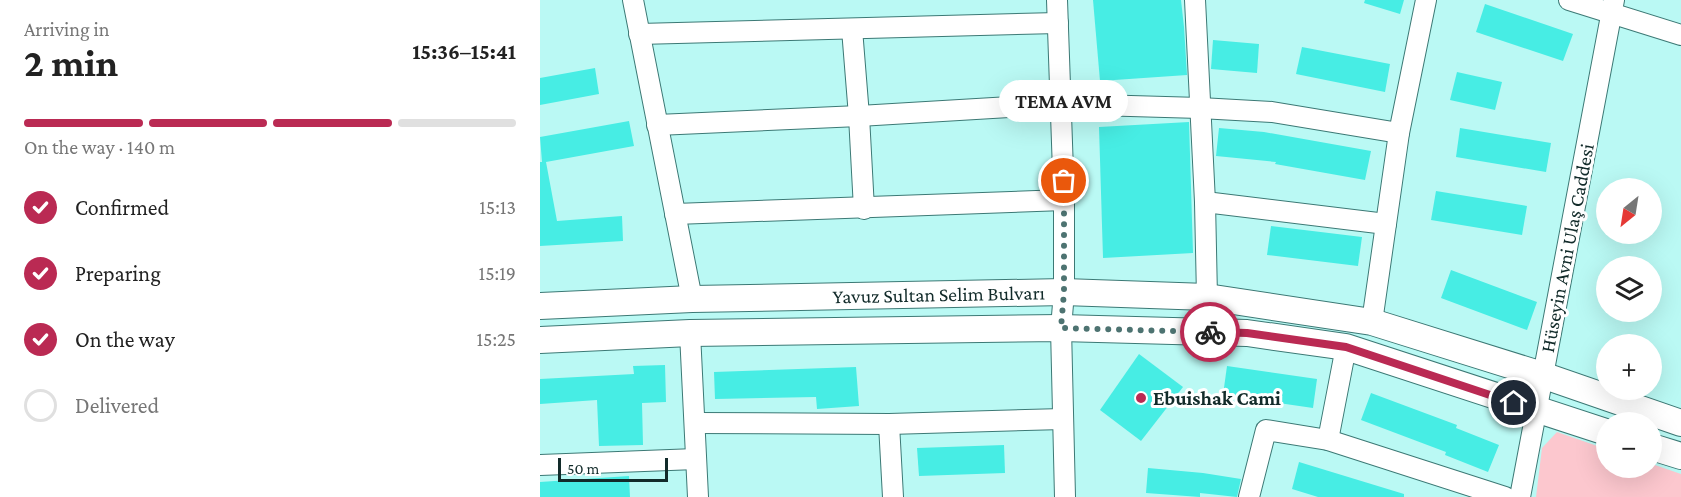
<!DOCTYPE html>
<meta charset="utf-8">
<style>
body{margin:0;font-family:"Crimson Pro",serif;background:#f6f6f6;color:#222;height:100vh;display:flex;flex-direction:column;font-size:22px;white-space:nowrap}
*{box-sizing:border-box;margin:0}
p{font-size:20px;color:#767676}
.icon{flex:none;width:33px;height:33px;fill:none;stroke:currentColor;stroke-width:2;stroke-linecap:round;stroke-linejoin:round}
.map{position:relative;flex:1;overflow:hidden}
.drawer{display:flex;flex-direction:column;background:#fff;width:540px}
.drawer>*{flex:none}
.needle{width:39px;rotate:210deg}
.fabs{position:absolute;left:1056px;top:178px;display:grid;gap:12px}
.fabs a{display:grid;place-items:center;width:66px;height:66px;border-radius:50%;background:#fff;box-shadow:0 6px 24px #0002;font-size:30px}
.scale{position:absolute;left:18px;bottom:15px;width:110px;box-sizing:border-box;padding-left:6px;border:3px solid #122b2a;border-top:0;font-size:16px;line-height:21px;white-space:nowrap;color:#122b2a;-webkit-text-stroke:4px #fff;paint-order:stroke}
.pin{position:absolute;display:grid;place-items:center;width:51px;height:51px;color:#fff;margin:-26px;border:3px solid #fff;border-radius:50%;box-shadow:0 2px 6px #0007}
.courier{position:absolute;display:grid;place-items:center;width:60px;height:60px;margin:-30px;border:4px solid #ba2a53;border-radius:50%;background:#fff;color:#222;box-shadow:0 2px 8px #0007}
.bubble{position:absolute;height:42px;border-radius:21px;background:#fff;box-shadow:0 6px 24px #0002;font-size:20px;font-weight:700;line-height:42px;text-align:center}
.headline em{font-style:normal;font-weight:700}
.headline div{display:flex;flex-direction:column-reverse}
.headline{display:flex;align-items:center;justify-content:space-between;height:102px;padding:0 24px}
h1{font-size:39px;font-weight:700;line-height:45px}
.bar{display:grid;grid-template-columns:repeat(4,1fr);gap:9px 6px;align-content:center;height:72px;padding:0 24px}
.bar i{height:8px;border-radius:4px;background:#e0e0e0}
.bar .on{background:#ba2a53}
.bar p{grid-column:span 4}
ol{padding:0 24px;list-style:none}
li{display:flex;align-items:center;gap:18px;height:66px}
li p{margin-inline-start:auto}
li .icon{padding:6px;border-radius:50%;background:#ba2a53;color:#fff;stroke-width:4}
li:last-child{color:#767676}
li i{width:33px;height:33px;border:3px solid #e0e0e0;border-radius:50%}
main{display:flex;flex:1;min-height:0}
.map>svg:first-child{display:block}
</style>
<main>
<section class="drawer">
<div class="headline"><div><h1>2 min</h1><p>Arriving in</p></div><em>15:36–15:41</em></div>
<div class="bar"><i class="on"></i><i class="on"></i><i class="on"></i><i></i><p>On the way · 140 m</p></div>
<ol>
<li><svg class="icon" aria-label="check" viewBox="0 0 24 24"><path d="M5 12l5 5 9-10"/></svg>Confirmed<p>15:13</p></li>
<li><svg class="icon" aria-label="check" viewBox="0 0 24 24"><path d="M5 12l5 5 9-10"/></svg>Preparing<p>15:19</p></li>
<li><svg class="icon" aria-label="check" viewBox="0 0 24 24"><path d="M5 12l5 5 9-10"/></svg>On the way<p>15:25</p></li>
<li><i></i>Delivered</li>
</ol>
</section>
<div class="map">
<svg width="1141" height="497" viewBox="0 0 1141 497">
<rect width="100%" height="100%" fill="#baf9f4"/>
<polygon fill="#fcc7ce" points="1017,432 1066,449 1066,468 1112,468 1112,464 1141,474 1141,497 996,497 1002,448"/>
<g fill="#47ede4">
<polygon points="553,0 641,0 644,27 647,75 560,81"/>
<polygon points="825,0 864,0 860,14 824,3"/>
<polygon points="945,4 1033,34 1023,61 936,32"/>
<polygon points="673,40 719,44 717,73 671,69"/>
<polygon points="762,47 850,64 845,92 756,74"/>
<polygon points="55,68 59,94 0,105 0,78"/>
<polygon points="917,72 962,82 955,110 910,100"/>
<polygon points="89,121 94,146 6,162 17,221 82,216 83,241 0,246 0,162 2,162 0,137"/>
<polygon points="649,122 653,253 563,258 559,127"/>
<polygon points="679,128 724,132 831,151 825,180 735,164 736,162 676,156"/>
<polygon points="920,128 1011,143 1006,172 916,157"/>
<polygon points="896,191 987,206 982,235 891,220"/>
<polygon points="731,226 822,237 818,266 727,255"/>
<polygon points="911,270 997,302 987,330 901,298"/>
<polygon points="599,354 643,387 601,441 560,410"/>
<polygon points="125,365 126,402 102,403 103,445 59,446 57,400 0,404 0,379 94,374 93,366"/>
<polygon points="687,366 777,379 773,408 683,395"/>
<polygon points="316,367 319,406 277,409 276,397 175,399 174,372"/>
<polygon points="831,393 917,425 916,428 959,445 948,472 905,455 906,452 821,420"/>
<polygon points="464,445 465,473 379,476 377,448"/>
<polygon points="759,462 864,494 864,497 778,497 752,489"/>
<polygon points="608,468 663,473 701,479 697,497 660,493 660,497 606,493"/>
<polygon points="89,476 90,497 0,497 0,482"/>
</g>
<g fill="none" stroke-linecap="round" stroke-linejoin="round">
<defs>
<g id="minor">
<polyline points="93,0 152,299"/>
<polyline points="517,0 524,200 524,292 521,328 525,497"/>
<polyline points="655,0 665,202 667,297"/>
<polyline points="1029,0 1141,35"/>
<polyline points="312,29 319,116 324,209"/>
<polyline points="99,34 518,23"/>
<polyline points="117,125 319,116 521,104 660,108 732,112 859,133"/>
<polyline points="665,202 846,224"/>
<polyline points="135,214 524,200"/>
<polyline points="832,322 859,133 886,0"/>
<polyline points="150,333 158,497"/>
<polyline points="155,423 349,424 523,419"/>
<polyline points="349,424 353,497"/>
<polyline points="788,440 806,347"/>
<polyline points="0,465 156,459"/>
<polyline points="709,497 726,430 788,440 965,497"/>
<polyline points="980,497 1074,0"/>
</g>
<g id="major">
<path id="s1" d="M0,306L152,299L524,292L667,297L832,322L1002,375L1141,423"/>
<polyline points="0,340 150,333 521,328 707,333 806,347 1066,432"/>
<polyline points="1112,447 1141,456"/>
</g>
</defs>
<use href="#minor" stroke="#3c7975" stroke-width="22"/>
<use href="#major" stroke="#3c7975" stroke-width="28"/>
<use href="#minor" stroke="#fff" stroke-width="20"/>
<use href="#major" stroke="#fff" stroke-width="26"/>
</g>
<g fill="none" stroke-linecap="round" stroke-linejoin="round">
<polyline stroke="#4d7371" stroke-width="6" stroke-dasharray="0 10.8" points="524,181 524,292 521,328 670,332"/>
<polyline stroke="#ba2a53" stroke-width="8" points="670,332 707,333 806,347 974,403"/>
</g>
<circle fill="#ba2a53" stroke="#fff" stroke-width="2" cx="601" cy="398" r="6"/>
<g text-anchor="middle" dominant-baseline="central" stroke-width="6" stroke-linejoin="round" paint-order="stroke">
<g font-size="20" fill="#122b2a" stroke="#fff">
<text transform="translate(1027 248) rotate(-79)">Hüseyin Avni Ulaş Caddesi</text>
<text stroke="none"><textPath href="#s1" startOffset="399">Yavuz Sultan Selim Bulvarı</textPath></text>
</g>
<g font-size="20" font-weight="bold" fill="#122b2a" stroke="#fff" text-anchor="start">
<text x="613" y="398">Ebuishak Cami</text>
</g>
</g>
</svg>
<div class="fabs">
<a><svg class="needle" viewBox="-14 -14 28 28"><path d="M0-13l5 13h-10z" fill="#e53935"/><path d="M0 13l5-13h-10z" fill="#767676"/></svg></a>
<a><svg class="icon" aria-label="layers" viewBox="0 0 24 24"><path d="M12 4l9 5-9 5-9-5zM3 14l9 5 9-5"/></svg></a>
<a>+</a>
<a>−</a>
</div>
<div class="scale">50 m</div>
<div class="pin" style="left:524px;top:181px;background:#ea580c"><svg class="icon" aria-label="bag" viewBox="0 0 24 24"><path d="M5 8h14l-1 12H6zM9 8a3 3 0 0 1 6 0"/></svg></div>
<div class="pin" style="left:974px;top:403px;background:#1f2937"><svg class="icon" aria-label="home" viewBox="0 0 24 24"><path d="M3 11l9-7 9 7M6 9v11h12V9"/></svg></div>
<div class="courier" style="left:670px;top:332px"><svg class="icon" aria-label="bike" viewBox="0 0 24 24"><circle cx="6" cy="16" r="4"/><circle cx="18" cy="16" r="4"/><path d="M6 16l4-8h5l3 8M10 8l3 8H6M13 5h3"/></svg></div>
<div class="bubble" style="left:459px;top:80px;width:129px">TEMA AVM</div>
</div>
</main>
